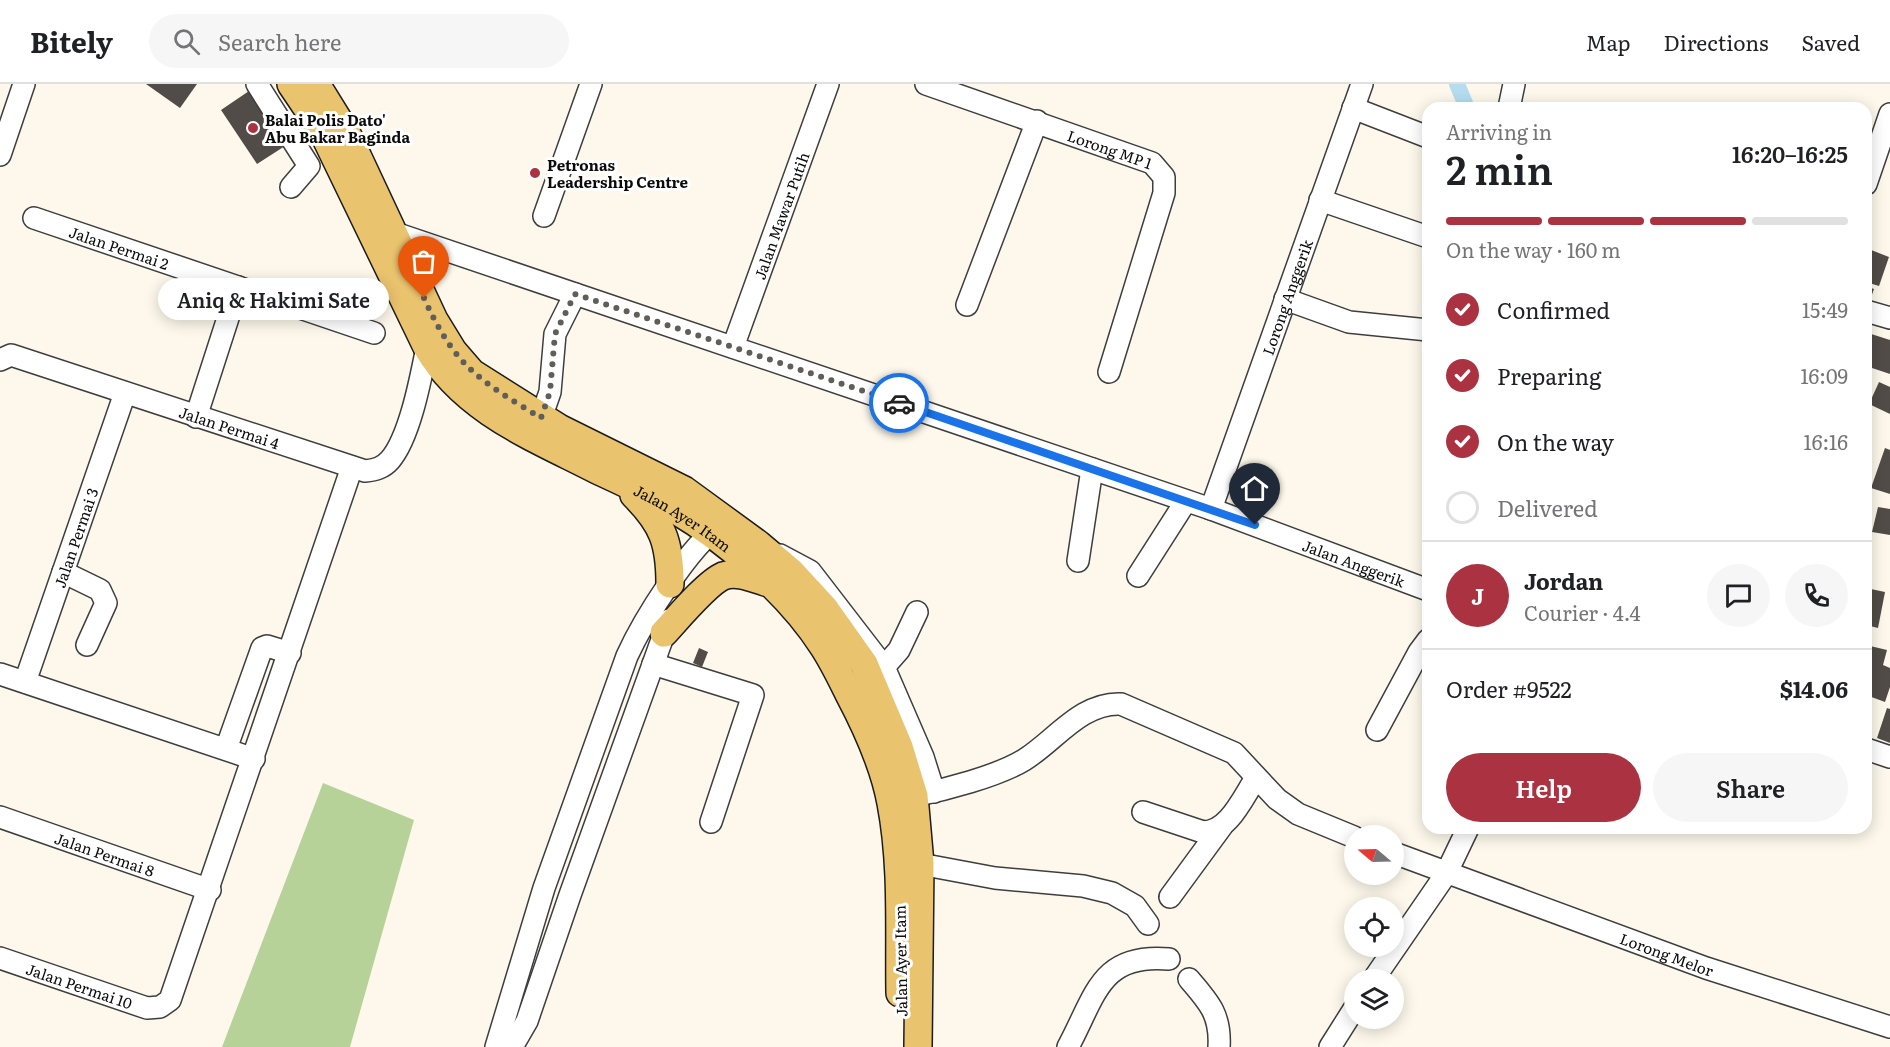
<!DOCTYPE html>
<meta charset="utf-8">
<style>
body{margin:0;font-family:Literata,serif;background:#f6f6f6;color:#202124;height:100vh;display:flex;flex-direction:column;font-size:22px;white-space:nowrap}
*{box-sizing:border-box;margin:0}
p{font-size:20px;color:#757577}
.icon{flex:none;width:33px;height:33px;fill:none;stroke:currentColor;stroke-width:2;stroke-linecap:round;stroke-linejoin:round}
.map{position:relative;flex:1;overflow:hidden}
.sheet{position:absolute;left:1422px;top:18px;width:450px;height:732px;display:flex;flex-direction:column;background:#fff;border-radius:18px;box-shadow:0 3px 15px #0003}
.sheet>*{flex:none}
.needle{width:39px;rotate:289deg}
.controls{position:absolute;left:1344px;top:741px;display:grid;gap:12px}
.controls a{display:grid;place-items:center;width:60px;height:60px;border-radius:50%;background:#fff;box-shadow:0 3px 15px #0003;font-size:30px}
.pin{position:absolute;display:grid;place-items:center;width:51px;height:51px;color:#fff;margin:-62px -26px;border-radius:50% 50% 50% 0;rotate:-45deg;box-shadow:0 0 6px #0007}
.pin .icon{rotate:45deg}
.courier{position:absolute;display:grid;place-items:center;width:60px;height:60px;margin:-30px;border:4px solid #1a73e8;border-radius:50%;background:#fff;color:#222;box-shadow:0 2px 8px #0007}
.bubble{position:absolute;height:42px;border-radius:21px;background:#fff;box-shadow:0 3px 15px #0003;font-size:20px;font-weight:600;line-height:42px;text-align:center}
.head em{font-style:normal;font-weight:600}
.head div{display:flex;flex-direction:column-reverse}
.head{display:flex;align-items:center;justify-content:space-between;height:102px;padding:0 24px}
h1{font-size:39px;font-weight:600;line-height:45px}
.bar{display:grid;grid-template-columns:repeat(4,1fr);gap:9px 6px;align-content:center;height:72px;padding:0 24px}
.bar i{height:8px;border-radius:4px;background:#e0e0e0}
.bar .active{background:#ab3240}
.bar p{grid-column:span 4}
.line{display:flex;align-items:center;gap:15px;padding:0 24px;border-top:2px solid #e0e0e0}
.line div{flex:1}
.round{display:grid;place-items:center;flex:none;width:63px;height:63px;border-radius:32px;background:#f6f6f6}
ol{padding:0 24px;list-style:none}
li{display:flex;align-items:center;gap:18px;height:66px}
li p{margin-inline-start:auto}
li .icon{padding:6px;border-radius:50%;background:#ab3240;color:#fff;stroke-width:4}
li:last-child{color:#757577}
li i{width:33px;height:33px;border:3px solid #e0e0e0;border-radius:50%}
.button{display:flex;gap:12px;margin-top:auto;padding:12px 24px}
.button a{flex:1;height:69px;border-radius:36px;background:#ab3240;color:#fff;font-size:24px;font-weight:600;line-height:69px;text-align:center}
.button a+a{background:#f6f6f6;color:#202124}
header{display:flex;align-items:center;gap:36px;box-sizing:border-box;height:84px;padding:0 30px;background:#fff;border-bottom:2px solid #e0e0e0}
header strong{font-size:28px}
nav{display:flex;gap:33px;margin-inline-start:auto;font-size:21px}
.search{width:420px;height:54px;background:#f6f6f6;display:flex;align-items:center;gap:15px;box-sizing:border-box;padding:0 21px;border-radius:33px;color:#757577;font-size:22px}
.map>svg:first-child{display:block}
</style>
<header>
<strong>Bitely</strong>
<div class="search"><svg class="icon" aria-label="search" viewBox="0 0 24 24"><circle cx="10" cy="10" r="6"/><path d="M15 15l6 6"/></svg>Search here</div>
<nav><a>Map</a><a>Directions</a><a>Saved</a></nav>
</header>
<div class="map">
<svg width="1890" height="963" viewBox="0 0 1890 963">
<rect width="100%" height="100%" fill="#fdf8eb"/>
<polygon fill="#b7d299" points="323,699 414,736 350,963 222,963"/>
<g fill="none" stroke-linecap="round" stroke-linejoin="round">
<polyline stroke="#b5ddef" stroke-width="16" points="1457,0 1467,24"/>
</g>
<g fill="#524c48">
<polygon points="146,0 197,0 180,24"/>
<polygon points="249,7 285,62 257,80 221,26"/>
<polygon points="1866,164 1889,173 1879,202 1866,198"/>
<polygon points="1866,202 1874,205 1866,227"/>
<polygon points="1868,249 1890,256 1890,290 1866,282"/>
<polygon points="1879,298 1890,303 1890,330 1869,320"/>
<polygon points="1885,364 1890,366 1890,410 1871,404"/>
<polygon points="1878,423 1890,425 1890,451 1872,448"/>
<polygon points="1866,504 1885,508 1878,544 1866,541"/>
<polygon points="1866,561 1887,566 1883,581 1890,584 1890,603 1885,618 1866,611"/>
<polygon points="699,564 708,568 702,583 693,579"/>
<polygon points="1887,624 1890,625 1890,659 1877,654"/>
</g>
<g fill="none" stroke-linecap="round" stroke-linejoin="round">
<defs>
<g id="minor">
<polyline points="257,0 309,82 291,103"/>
<path id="s1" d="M926,0L1152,79L1164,93V109L1109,288"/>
<polyline points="1353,24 1428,53"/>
<polyline points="1509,24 1514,0"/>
<polyline points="0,71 24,0"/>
<polyline points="1866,100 1890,30"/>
<polyline points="1320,116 1428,153"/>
<polyline points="544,132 591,0"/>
<path id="s2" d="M34,134L374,249"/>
<path id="s3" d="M395,149L1211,425L1428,506"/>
<polyline points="1285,215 1349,238 1428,246"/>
<polyline points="967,221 1037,37"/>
<polyline points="1866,227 1890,234"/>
<path id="s4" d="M733,263L828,0"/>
<path id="s5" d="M0,276L11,271L365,387C375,386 383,384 390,376C410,353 421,293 427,263"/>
<polyline points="196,333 238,203"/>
<polyline points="541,334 550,308 555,250 575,210"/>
<path id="s6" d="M1211,425L1362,0"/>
<polyline points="780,471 810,487 884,583 923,673 934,708"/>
<polyline points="1078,477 1092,385"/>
<polyline points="63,488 100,506 106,519 87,561"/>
<polyline points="1138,492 1186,417"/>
<polyline points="653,580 753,611 711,738"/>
<polyline points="884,583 899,566 917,528"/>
<polyline points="0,590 254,675"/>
<path id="s7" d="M25,598L125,309"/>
<polyline points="1377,646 1419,568 1428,556"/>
<polyline points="226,665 262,564 267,562 290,569"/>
<polyline points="1866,665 1890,673"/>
<path d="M914,712C944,706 998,692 1024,676C1055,657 1081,618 1121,620L1234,669L1277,715L1298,730L1354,753"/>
<path d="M1143,728L1203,748C1229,748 1243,713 1256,694"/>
<path id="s8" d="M0,733L210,806"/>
<path id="s9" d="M1394,769L1706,884L1890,943"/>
<polyline points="920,780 995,794 1083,802 1112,809 1135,822 1148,840"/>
<polyline points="1170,813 1222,742"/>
<path id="s10" d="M0,874L147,924L160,923L170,916L352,383"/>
<path d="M1189,895C1209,918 1221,931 1219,963"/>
<polyline points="1373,896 1446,790 1468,744"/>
<path d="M496,963L544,804L627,572C643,537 689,462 721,441"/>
<polyline points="512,963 527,937 570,811 669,536"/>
<path d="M1068,963C1096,911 1100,869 1169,875"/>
<polyline points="1330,963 1354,925"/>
</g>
<g id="major">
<path id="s11" d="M291,0L322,46L427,263C464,327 535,354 597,386C623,398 650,410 674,425C728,457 789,509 823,562C833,577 841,594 849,610C867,644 884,681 891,719C903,781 899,847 900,909"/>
<polyline points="316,0 347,50 434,236 453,267 472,289 559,344 684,406 758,460 790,487 825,525 864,580 899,663 914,712 920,780 918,963"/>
<path d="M634,411C663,440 670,459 670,500"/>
<path d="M664,549C677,535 707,499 723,492C737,487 752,494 765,498"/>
</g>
</defs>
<use href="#minor" stroke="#3e3e3e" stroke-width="24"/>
<use href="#major" stroke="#1c1c1c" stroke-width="30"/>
<use href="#minor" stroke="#fff" stroke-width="21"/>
<use href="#major" stroke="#eac36e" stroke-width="27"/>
</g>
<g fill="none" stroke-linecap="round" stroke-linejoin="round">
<path stroke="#605e59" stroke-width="6" stroke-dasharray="0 10.8" d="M424,214C455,283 479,296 541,334L550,308L555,250L575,210L899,319"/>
<polyline stroke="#1a73e8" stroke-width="8" points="899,319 1255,441"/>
</g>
<g fill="#ab3240" stroke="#fff" stroke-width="2">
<circle cx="253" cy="44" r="6"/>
<circle cx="535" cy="89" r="6"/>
</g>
<g text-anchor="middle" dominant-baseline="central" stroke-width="6" stroke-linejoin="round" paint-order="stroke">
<g font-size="15" font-weight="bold" fill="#0b0b0b" stroke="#fff" text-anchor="start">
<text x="265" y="35">Balai Polis Dato'<tspan x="265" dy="17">Abu Bakar Baginda</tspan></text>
<text x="547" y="80">Petronas<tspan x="547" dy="17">Leadership Centre</tspan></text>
</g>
<g font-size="15" fill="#0b0b0b" stroke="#fff">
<text stroke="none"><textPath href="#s1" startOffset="195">Lorong MP 1</textPath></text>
<text stroke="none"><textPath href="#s4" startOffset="140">Jalan Mawar Putih</textPath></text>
<text stroke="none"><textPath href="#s2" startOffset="90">Jalan Permai 2</textPath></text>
<text stroke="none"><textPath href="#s6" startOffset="225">Lorong Anggerik</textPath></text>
<text stroke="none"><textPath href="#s5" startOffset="242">Jalan Permai 4</textPath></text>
<text stroke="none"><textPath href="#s11" startOffset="608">Jalan Ayer Itam</textPath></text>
<text stroke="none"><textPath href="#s7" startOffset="153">Jalan Permai 3</textPath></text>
<text stroke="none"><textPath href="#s3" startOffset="1014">Jalan Anggerik</textPath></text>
<text stroke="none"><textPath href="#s8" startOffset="111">Jalan Permai 8</textPath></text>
<text stroke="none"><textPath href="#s9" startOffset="291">Lorong Melor</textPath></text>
<text transform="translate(900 877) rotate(-91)">Jalan Ayer Itam</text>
<text stroke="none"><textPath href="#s10" startOffset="84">Jalan Permai 10</textPath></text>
</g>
</g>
</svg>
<div class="controls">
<a><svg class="needle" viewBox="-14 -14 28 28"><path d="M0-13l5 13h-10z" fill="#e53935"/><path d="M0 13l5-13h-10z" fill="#757577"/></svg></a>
<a><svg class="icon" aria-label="locate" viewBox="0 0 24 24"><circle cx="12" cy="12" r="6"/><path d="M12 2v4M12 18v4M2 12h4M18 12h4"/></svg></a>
<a><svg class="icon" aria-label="layers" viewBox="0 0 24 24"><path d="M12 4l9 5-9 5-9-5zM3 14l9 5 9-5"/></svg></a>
</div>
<div class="pin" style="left:424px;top:214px;background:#ea580c"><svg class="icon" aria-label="bag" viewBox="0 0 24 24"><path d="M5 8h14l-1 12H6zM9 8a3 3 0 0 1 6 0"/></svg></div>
<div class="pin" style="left:1255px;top:441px;background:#1f2937"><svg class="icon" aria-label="home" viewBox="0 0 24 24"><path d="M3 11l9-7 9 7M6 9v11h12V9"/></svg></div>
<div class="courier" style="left:899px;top:319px"><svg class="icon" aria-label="car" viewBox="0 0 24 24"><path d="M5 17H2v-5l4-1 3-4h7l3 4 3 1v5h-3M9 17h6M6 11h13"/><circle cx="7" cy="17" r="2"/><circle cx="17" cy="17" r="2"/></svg></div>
<div class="bubble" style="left:158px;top:194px;width:231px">Aniq &amp; Hakimi Sate</div>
<section class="sheet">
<div class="head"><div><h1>2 min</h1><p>Arriving in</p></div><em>16:20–16:25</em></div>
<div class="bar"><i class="active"></i><i class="active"></i><i class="active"></i><i></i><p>On the way · 160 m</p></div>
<ol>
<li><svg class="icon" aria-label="check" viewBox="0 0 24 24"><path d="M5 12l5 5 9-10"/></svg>Confirmed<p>15:49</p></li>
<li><svg class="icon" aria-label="check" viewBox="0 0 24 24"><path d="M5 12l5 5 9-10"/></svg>Preparing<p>16:09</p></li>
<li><svg class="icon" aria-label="check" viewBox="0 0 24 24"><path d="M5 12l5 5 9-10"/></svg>On the way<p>16:16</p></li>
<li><i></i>Delivered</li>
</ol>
<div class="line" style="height:108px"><b class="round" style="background:#ab3240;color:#fff">J</b><div><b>Jordan</b><p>Courier · 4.4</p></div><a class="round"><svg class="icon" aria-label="chat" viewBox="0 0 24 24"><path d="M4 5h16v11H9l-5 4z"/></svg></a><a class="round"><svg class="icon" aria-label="phone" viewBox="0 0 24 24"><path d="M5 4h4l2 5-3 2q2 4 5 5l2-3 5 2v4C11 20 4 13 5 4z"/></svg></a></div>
<div class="line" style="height:78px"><div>Order #9522</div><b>$14.06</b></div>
<div class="button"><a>Help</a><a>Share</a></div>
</section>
</div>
